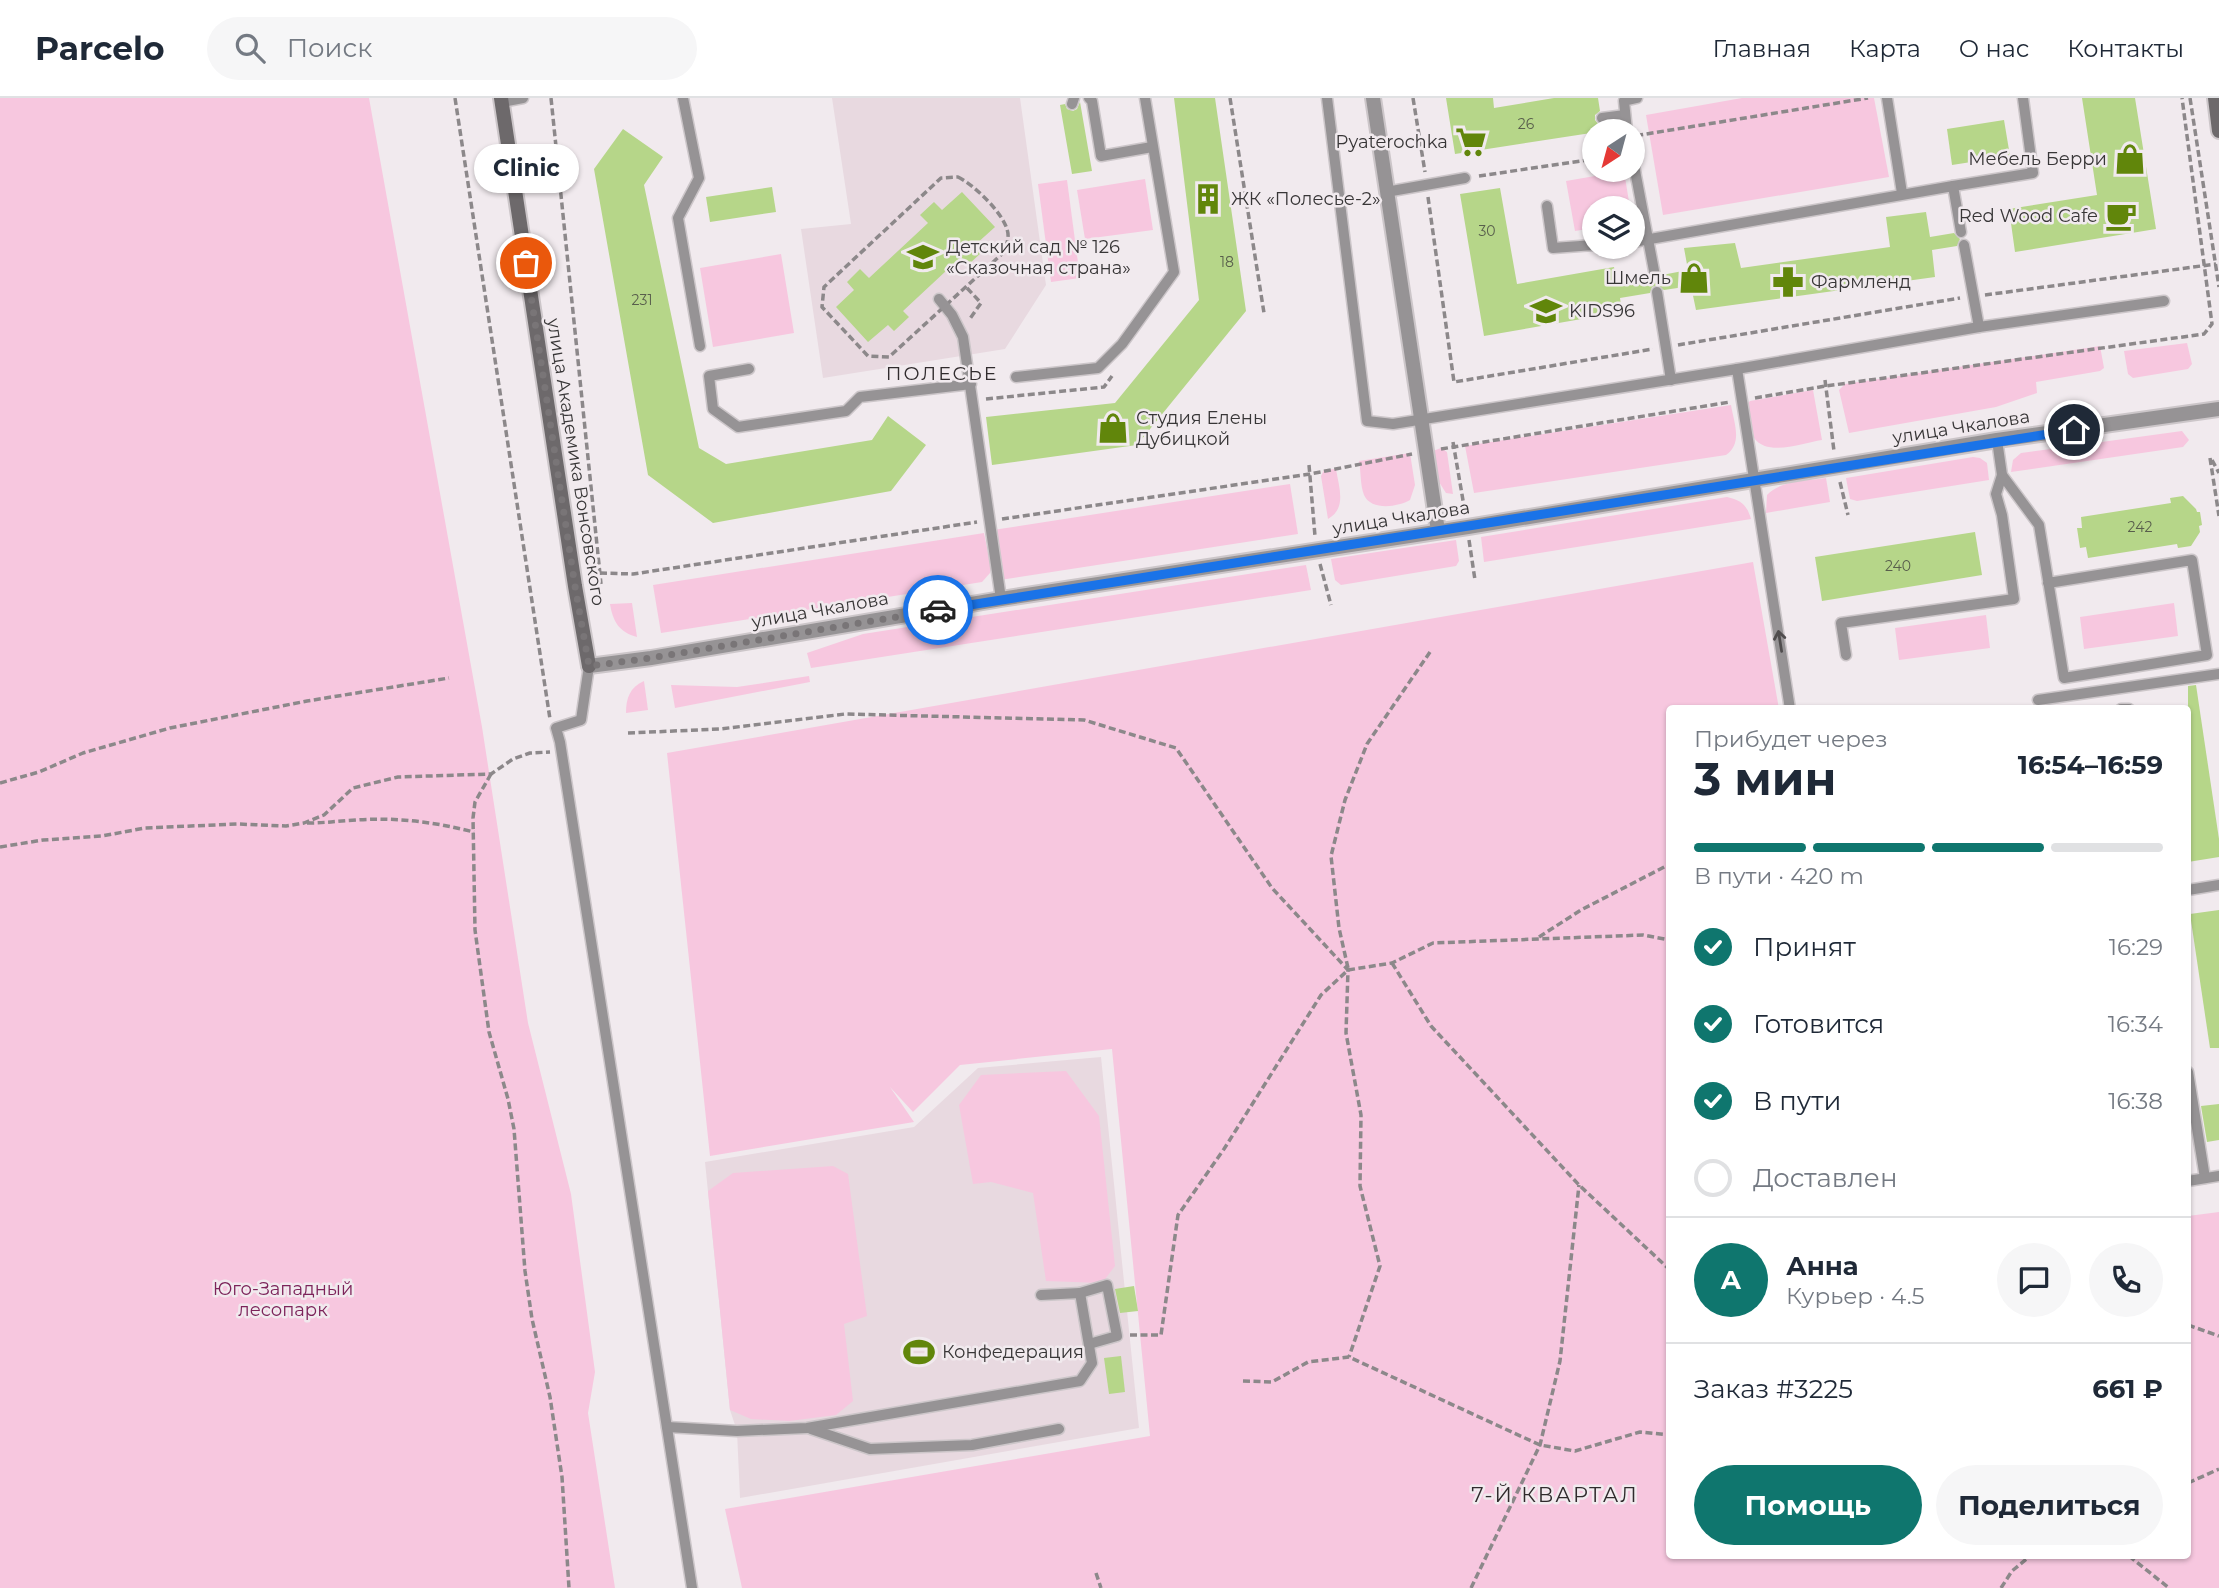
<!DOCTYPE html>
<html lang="ru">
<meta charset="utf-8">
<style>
body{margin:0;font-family:Montserrat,sans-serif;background:#f6f6f7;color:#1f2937;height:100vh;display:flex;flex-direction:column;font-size:26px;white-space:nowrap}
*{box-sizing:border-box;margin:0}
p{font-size:23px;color:#747a83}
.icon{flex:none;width:38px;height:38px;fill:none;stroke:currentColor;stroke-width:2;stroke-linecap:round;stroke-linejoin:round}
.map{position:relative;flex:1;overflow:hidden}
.details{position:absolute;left:1666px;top:607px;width:525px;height:854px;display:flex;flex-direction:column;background:#fff;border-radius:7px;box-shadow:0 2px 5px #0004}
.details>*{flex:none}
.needle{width:46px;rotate:216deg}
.fabs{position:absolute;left:1582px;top:21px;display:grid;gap:14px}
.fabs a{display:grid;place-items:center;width:63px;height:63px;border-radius:50%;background:#fff;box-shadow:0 2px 5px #0004;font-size:35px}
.pin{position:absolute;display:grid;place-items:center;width:60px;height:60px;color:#fff;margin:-30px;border:4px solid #fff;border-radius:50%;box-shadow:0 2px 7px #0007}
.courier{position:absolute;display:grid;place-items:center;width:70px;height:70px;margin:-35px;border:5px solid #1a73e8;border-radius:50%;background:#fff;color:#222;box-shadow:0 2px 9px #0007}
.bubble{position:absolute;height:49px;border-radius:24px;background:#fff;box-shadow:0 2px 5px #0004;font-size:23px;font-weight:700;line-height:49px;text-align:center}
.overview em{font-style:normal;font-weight:700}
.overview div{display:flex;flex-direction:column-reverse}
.overview{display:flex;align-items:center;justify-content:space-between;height:119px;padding:0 28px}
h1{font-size:46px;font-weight:700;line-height:52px}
.bar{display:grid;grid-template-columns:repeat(4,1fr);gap:10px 7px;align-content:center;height:84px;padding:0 28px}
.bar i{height:9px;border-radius:5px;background:#e0e1e3}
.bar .active{background:#0f766e}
.bar p{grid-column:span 4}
.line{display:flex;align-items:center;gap:18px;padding:0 28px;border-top:2px solid #e0e1e3}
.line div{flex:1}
.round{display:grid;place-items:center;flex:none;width:74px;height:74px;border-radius:37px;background:#f6f6f7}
ol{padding:0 28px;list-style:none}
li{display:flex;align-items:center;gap:21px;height:77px}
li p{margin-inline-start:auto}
li .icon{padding:7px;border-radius:50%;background:#0f766e;color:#fff;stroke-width:4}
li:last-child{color:#747a83}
li i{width:38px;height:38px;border:4px solid #e0e1e3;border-radius:50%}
.button{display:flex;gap:14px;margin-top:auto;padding:14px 28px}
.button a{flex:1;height:80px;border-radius:42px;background:#0f766e;color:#fff;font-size:28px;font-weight:700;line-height:80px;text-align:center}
.button a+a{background:#f6f6f7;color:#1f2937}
header{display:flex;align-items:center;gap:42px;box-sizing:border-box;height:98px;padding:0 35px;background:#fff;border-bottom:2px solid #e0e1e3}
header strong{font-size:33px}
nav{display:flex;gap:38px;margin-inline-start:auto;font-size:24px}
.search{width:490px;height:63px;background:#f6f6f7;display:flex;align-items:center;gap:18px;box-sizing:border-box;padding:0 24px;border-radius:38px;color:#747a83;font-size:26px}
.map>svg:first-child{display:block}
</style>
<header>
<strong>Parcelo</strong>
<div class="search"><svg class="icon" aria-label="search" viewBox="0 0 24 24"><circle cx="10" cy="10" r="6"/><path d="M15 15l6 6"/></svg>Поиск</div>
<nav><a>Главная</a><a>Карта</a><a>О нас</a><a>Контакты</a></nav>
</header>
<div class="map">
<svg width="2219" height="1490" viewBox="0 0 2219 1490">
<rect width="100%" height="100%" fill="#f1eaee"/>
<g fill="#e8d9e0">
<polygon points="832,0 1020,0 1046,187 1005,251 823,280 801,131 851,126"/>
<polygon points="1101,959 1139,1330 740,1400 737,1333 730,1312 705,1064 914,1029 978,970"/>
</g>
<g fill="#f7c7df">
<polygon points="0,0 369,0 482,629 528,925 571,1096 595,1274 588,1315 615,1490 0,1490"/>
<polygon points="1742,0 1874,0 1889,79 1663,117 1646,17"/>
<polygon points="1624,73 1630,110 1594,110 1594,130 1575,133 1566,83"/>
<polygon points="1145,81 1153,132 1085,141 1077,92"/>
<polygon points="1067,82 1080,180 1051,184 1038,86"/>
<polygon points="781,156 794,235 713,249 700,170"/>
<polygon points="2187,245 2192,266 2188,271 2133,280 2128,276 2124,253"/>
<polygon points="2100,248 2104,270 2100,273 2036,284 2037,295 1996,309 1849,335 1839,292 1845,286"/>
<path d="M1813,292L1822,342C1802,345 1768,359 1754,340L1748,305L1750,303Z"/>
<path d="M1731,307C1734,325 1743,345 1726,357L1474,395L1465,348Z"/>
<polygon points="2182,333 2189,342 2183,349 2011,374 2013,362 2021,355"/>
<polygon points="1441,350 1447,354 1453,396 1446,395 1439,384 1433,353"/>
<path d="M1410,355L1415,387L1410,402C1398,409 1371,413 1364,397C1360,387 1361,373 1359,363Z"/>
<polygon points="1973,359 1980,360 1987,365 1989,382 1857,403 1850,401 1846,380"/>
<path d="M1336,371C1339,390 1347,410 1328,421L1321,378L1324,372Z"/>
<path d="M1826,380L1830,404L1766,415L1767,397C1781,382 1807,383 1826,380Z"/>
<polygon points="1290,386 1298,436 1000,482 993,432"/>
<path d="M1727,399C1741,402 1747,407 1751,421L1484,464L1481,439Z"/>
<polygon points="984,435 991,470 990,475 982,484 661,535 653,487"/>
<polygon points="1456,442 1459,463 1456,468 1341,487 1335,482 1331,461"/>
<polygon points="1753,464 1779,611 1670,611 1670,1458 2188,1458 2188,1118 2219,1114 2219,1490 742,1490 725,1411 1150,1338 1112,951 960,967 913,1014 890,989 914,1024 710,1058 667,655"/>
<polygon points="1306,467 1311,492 811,570 807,555 863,536"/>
<path d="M632,505L637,539C619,534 613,524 610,506Z"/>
<polygon points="2174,505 2178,538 2084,551 2080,519"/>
<polygon points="1986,517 1990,550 1899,562 1895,530"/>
<polygon points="809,578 810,584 675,610 671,587 737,589"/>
<path d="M644,583L648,612L626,615C626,600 630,589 644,583Z"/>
<polygon points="1066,973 1099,1018 1115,1168 1102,1185 1046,1183 1033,1095 991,1084 973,1086 959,1007 981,977"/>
<polygon points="833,1068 848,1076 867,1218 844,1226 853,1303 836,1317 789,1323 751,1321 730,1312 708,1093 733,1075"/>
</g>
<g fill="#b6d689">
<polygon points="1174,0 1215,0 1246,213 1137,347 992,367 986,319 1115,305 1199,202"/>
<polygon points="1446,0 1493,0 1494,10 1554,0 1598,0 1600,13 1595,17 1595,22 1599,27 1603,27 1604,33 1455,56"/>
<polygon points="2082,0 2135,0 2156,131 2015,154 2009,111 2097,97"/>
<polygon points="1080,4 1092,73 1072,76 1060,7 1065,6 1067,11 1073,13 1077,11"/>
<polygon points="2004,22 2010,58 1952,67 1947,31"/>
<polygon points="623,31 663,59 644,87 699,350 726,366 872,342 888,318 926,347 891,393 713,425 648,377 594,71"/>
<polygon points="772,89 776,114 710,124 706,99"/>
<polygon points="1500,90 1517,186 1614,169 1617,186 1648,180 1652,185 1657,185 1662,177 1688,172 1684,150 1735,145 1741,170 1890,149 1886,119 1926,114 1930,139 1954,135 1960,141 1957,148 1932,152 1935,179 1696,212 1691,188 1664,192 1657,187 1652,189 1650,195 1620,200 1622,214 1484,238 1460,96"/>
<polygon points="962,94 995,129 975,147 982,154 968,167 961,159 903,213 909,219 894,233 888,227 868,244 836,209 854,192 847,184 860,171 869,180 928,125 920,117 934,104 942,112"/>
<polygon points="2183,398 2196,411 2197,414 2200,414 2202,427 2199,428 2200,434 2191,448 2178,450 2177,446 2088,460 2086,449 2080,450 2077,430 2082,430 2081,419 2171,405 2170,400"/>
<polygon points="1975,434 1982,477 1822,503 1815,459"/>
<polygon points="2196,587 2219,741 2219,759 2188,764 2188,588"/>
<polygon points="2219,812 2219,950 2210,950 2190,816"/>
<polygon points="2219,1006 2219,1042 2207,1044 2201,1008"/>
<polygon points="1134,1188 1138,1213 1120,1215 1115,1191"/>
<polygon points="1121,1258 1125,1294 1109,1296 1104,1260"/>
</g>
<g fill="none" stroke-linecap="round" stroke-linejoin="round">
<defs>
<g id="lane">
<polyline points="683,0 699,80 678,120 700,248"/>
<polyline points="1089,0 1092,3 1101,58 1152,49"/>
<polyline points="1327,0 1367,323 1393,326 1737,271 1979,229 2164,203"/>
<polyline points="1887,0 1902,95"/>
<polyline points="502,4 523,0"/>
<polyline points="1072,6 1074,0"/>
<polyline points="1602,20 1625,17"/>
<polyline points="1627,33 1624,3 1637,0"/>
<polyline points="1633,62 1655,178"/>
<polyline points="1953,88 2033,75 2023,0"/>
<polyline points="1386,94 1465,80"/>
<polyline points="1547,108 1553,150 1594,147"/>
<polyline points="1633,144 1953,88 1961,134"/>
<polyline points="1964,147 1979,229"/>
<polyline points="1657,194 1671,282"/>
<polyline points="939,201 952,217 963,239 1001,501"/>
<polyline points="749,271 709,278 713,311 738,329 846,313 860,299 971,286"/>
<polyline points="1737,271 1790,611"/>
<polyline points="1016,279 1098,270 1122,246 1174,174 1145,0"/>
<polyline points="1997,342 2002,377 2039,427 2064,580 2207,557 2192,462 2048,485"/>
<polyline points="1846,557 1841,525 2014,501 2002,417 1996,396 2002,377"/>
<polyline points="589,568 581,622 556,630 560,644 692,1490"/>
<polyline points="2038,602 2219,576"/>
<polyline points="2121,611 2129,611"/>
<polyline points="2188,792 2219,787"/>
<polyline points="2188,974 2205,1080"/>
<polyline points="2188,1083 2219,1078"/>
<polyline points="1080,1195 1107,1187 1117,1238 1089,1246"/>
<polyline points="667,1329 737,1333 807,1330 1080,1283 1092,1265 1080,1195 1041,1197"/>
<polyline points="811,1331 870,1351 972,1347 1059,1331"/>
</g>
<g id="street">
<polyline points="1373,0 1438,433"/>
<polyline points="589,568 651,560 1001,501 1468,429 1997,342 2219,311"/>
</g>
<g id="secondary">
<polyline points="501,0 575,488 589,568"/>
<polyline points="2215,0 2219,33"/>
</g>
</defs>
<use href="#lane" stroke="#ccc6c9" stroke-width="13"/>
<use href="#street" stroke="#ccc6c9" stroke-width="18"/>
<use href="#secondary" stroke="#ccc6c9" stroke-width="18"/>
<g stroke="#8c888a" stroke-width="3.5" stroke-dasharray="7 3.5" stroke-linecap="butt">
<polyline points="455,0 550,621"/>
<polyline points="551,0 601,486"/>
<polyline points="1230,0 1264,215"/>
<polyline points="1413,0 1425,74"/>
<polyline points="2190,0 2219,189"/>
<polyline points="1634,50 1640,37 1868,0"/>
<polyline points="1479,78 1594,61"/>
<path d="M958,79C973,86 1010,120 1008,139C1008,144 1005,150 1003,155L889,259L868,258L822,209L824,189L941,80Z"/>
<polyline points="1428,99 1454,284 1653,251"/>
<polyline points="967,190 981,205 969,222"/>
<polyline points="1985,197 2216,166"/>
<polyline points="1678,247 1960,200"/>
<polyline points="1825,282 1834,353"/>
<polyline points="1755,300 1826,288 2204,236 2212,226 2182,0"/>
<polyline points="986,301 1104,289 1112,278"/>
<polyline points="1453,344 1465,414"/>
<polyline points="1441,351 1730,304"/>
<polyline points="2210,360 2219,418"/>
<polyline points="2212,362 2219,375"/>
<polyline points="1309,367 1315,438"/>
<polyline points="1840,384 1848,417"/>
<polyline points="1002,421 1310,376 1412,356"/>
<polyline points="1469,442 1475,482"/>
<polyline points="1320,466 1331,507"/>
<polyline points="600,475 633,476 977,424"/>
<polyline points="1832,610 1832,611"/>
<polyline points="628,635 720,631 845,616 1084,622 1176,650 1272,790 1348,872 1346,935 1361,1017 1360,1088 1380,1168 1349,1259"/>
<polyline points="491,676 475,704 473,720 475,832 489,934 508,1001 514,1031 525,1173 532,1221 550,1299 562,1379 569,1490"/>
<polyline points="0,685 39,674 83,655 170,630 307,603 449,580"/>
<path d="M307,725C324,725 339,723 356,722C397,719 434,724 474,734"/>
<polyline points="0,749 43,742 102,738 145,730 237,726 286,728 304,725 324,717 353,690 398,679 491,676 513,661 530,655 550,654"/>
<polyline points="1539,839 1581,812 1670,766"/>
<polyline points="1392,865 1431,928 1579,1087 1670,1172"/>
<polyline points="1348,870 1339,830 1331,758 1345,702 1367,646 1430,554"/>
<polyline points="2188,1227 2219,1238"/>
<polyline points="1130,1237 1161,1237 1178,1117 1224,1051 1321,897 1348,872 1392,865 1433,845 1643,837 1670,842"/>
<polyline points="1243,1283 1272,1284 1308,1264 1349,1259 1540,1347 1575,1353 1640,1334 1670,1337"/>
<polyline points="2188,1385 2219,1371"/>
<polyline points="2129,1458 2169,1490"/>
<polyline points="1096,1475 1101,1490"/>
<polyline points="1471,1490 1540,1347 1560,1263 1579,1087"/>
<polyline points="2001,1490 2012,1473 2030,1458"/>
</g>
<use href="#lane" stroke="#969395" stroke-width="10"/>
<use href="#street" stroke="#969395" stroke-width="14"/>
<use href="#secondary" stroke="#6d696b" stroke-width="14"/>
</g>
<defs><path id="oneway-shaft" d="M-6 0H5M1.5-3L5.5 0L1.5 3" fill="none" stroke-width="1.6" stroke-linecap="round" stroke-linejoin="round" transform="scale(1.75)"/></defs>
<use stroke="#504d4e" href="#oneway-shaft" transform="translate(1780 543) rotate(-99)"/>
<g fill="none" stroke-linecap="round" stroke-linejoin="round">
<polyline stroke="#797577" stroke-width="7" stroke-dasharray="0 12.6" points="526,165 575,488 589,568 651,560 938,512"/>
<polyline stroke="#1a73e8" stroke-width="9" points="938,512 2074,332"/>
</g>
<defs>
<symbol id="supermarket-bare" viewBox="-9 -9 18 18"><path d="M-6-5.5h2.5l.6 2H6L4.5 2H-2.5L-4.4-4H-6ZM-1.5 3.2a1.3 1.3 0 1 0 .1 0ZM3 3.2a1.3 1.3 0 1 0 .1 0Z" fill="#61860b" stroke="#f1eaee" stroke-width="2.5" paint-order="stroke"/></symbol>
<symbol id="shop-bare" viewBox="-9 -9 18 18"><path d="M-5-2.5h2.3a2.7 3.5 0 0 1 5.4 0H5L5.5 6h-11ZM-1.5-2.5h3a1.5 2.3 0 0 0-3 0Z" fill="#61860b" stroke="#f1eaee" stroke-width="2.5" paint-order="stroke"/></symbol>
<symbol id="building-bare" viewBox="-9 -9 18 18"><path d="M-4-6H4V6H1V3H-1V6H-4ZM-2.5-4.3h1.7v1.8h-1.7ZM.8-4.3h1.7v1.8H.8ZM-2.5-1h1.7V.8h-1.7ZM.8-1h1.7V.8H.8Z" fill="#61860b" stroke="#f1eaee" stroke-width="2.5" paint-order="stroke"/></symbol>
<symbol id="cafe-bare" viewBox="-9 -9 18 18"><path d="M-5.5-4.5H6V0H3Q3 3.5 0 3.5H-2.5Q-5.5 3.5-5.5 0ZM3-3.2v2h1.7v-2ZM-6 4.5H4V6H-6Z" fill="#61860b" stroke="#f1eaee" stroke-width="2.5" paint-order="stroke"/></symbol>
<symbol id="school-bare" viewBox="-9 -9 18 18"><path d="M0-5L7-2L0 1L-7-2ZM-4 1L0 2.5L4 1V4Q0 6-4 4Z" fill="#61860b" stroke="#f1eaee" stroke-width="2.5" paint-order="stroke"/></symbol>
<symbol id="pharmacy-bare" viewBox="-9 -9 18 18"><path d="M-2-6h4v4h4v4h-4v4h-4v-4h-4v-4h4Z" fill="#61860b" stroke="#f1eaee" stroke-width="2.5" paint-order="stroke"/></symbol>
<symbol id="stadium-bare" viewBox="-9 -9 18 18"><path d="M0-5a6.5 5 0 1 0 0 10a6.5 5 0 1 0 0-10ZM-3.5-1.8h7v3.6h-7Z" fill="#61860b" stroke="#f1eaee" stroke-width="2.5" paint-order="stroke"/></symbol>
</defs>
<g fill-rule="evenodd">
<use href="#supermarket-bare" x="1449" y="22" width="44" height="44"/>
<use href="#shop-bare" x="2108" y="39" width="44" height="44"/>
<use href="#building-bare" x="1186" y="79" width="44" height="44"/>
<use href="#cafe-bare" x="2099" y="96" width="44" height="44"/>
<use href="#school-bare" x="901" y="137" width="44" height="44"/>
<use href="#shop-bare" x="1672" y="158" width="44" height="44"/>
<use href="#pharmacy-bare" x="1766" y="162" width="44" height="44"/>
<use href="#school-bare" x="1524" y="191" width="44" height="44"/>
<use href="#shop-bare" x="1091" y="308" width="44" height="44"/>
<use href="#stadium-bare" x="897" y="1232" width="44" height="44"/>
</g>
<g text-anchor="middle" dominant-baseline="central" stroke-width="5" stroke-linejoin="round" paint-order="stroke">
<g font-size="14" fill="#585e4c">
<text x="1526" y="26">26</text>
<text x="1487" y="133">30</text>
<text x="1227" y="164">18</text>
<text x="642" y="202">231</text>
<text x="2140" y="429">242</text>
<text x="1898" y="468">240</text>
</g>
<g font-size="18" fill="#383637" stroke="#f1eaee" text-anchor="start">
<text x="1448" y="44" text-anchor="end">Pyaterochka</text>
<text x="2107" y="61" text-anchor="end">Мебель Берри</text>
<text x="1231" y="101">ЖК «Полесье-2»</text>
<text x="2098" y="118" text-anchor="end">Red Wood Cafe</text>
<text x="946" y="149">Детский сад № 126<tspan x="946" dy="21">«Сказочная страна»</tspan></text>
<text x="1671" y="180" text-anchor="end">Шмель</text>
<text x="1811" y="184">Фармленд</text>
<text x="1569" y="213">KIDS96</text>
<text x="1136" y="320">Студия Елены<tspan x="1136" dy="21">Дубицкой</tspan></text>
<text x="942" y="1254">Конфедерация</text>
</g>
<g font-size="18" fill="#383637" stroke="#f1eaee">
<text transform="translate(1961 329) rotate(-9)">улица Чкалова</text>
<text transform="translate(576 364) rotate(81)">улица Академика Вонсовского</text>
<text transform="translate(1401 420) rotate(-9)">улица Чкалова</text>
<text transform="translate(820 512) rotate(-10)">улица Чкалова</text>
</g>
<g font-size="18" fill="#7c235a" stroke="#f1eaee">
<text x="283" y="1191">Юго-Западный<tspan x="283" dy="21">лесопарк</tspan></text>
</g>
<g font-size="19" letter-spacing="2" fill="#302b2d" stroke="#f1eaee">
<text x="942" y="275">ПОЛЕСЬЕ</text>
</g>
<g font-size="21" letter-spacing="2" fill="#302b2d" stroke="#f1eaee">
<text x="1555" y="1396">7-Й КВАРТАЛ</text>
</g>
</g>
</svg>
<div class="fabs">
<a><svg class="needle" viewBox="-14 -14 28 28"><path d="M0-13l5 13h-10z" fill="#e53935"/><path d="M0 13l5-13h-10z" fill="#747a83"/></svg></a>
<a><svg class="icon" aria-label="layers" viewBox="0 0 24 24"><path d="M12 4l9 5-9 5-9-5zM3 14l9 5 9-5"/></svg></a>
</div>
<div class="pin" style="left:526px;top:165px;background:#ea580c"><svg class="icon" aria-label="bag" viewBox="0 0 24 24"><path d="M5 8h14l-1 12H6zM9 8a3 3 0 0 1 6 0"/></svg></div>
<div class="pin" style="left:2074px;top:332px;background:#1f2937"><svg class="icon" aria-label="home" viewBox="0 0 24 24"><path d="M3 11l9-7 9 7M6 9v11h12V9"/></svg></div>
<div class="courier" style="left:938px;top:512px"><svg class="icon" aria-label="car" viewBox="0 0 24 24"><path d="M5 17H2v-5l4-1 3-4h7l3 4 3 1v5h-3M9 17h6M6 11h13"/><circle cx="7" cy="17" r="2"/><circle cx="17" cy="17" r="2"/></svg></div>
<div class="bubble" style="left:474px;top:46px;width:105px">Clinic</div>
<section class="details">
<div class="overview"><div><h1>3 мин</h1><p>Прибудет через</p></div><em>16:54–16:59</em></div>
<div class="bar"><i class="active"></i><i class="active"></i><i class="active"></i><i></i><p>В пути · 420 m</p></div>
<ol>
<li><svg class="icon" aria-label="check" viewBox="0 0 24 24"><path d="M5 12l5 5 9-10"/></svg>Принят<p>16:29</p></li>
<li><svg class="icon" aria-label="check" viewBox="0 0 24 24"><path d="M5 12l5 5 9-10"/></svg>Готовится<p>16:34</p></li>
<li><svg class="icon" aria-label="check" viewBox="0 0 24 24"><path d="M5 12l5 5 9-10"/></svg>В пути<p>16:38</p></li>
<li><i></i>Доставлен</li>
</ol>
<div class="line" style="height:126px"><b class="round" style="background:#0f766e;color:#fff">А</b><div><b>Анна</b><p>Курьер · 4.5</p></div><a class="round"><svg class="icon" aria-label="chat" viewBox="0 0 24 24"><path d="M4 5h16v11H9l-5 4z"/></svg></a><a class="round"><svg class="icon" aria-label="phone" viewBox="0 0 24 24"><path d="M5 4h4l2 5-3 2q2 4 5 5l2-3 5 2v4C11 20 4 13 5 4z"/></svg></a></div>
<div class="line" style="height:91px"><div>Заказ #3225</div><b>661 ₽</b></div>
<div class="button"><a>Помощь</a><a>Поделиться</a></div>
</section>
</div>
